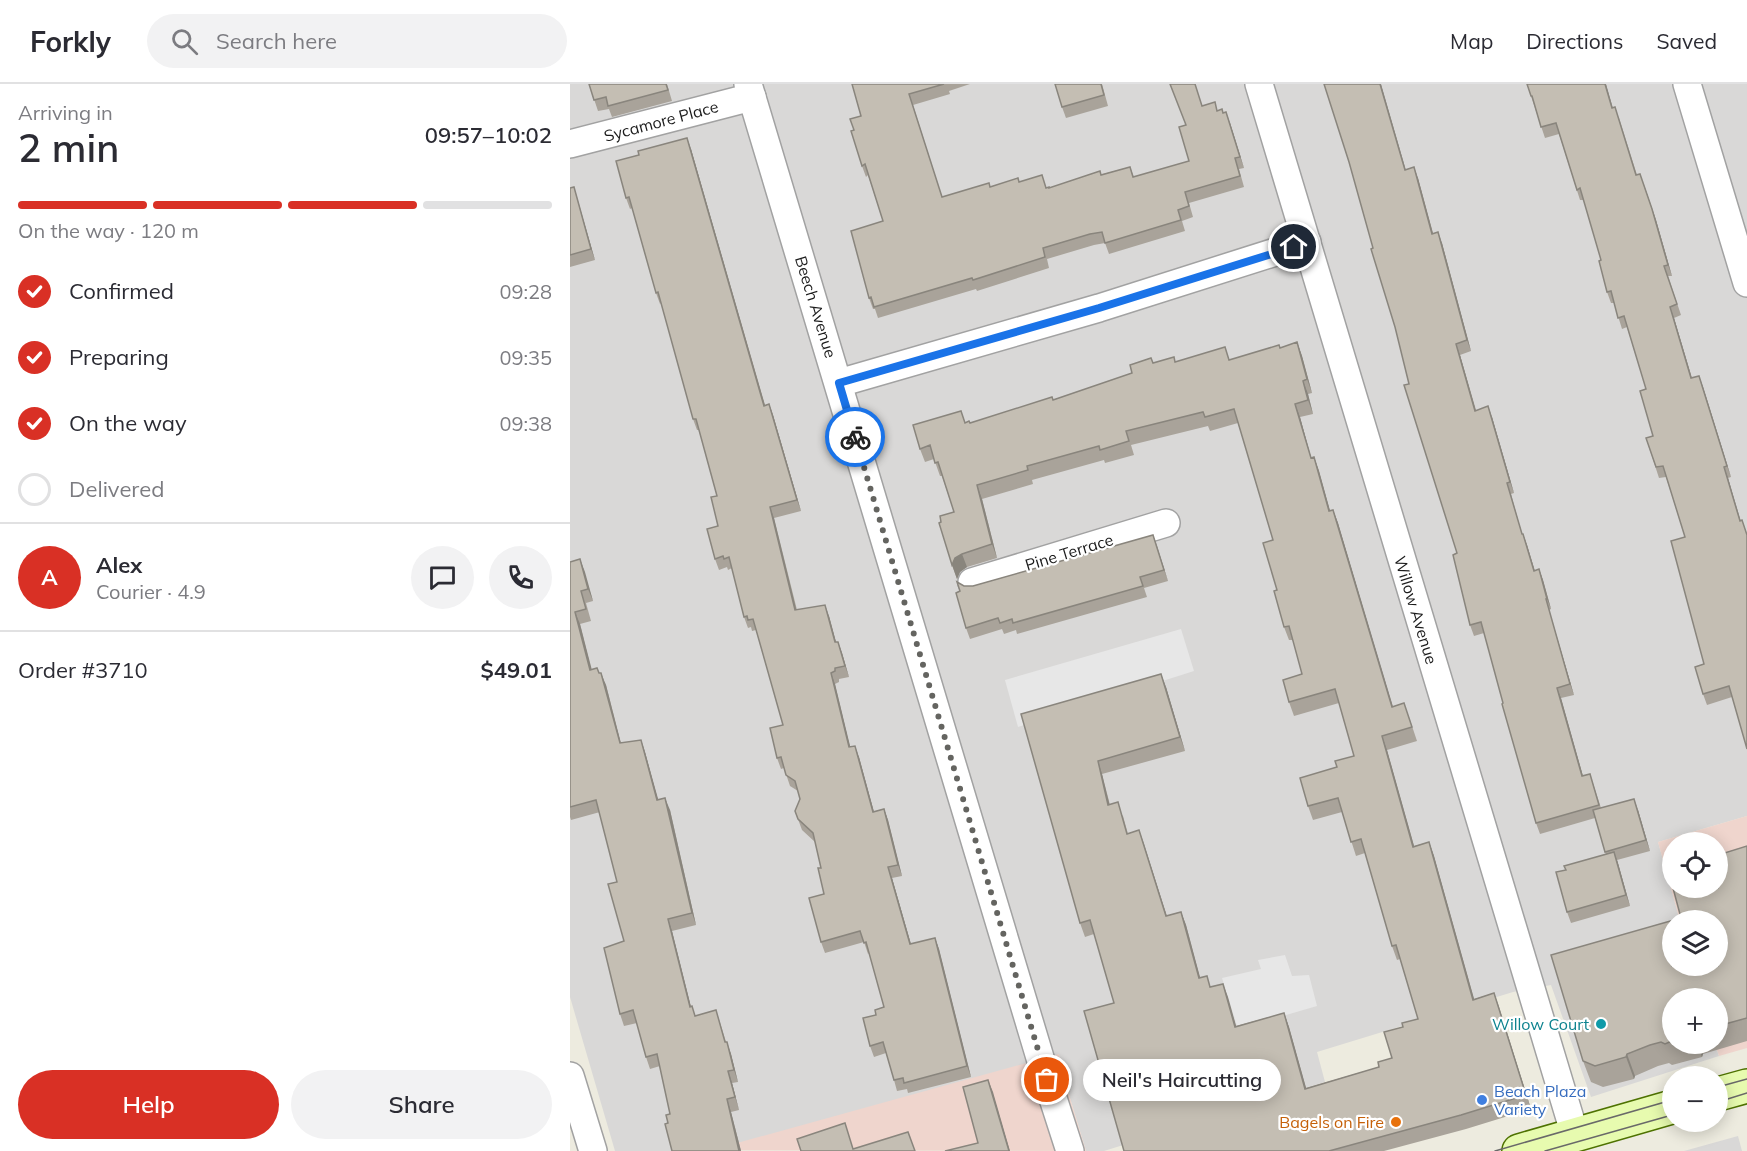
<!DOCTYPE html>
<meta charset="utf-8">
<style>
body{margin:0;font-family:Mulish,sans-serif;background:#f2f2f3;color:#2b2b33;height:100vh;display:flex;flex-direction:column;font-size:22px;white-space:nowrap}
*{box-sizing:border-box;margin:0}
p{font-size:20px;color:#7c7c81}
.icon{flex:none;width:33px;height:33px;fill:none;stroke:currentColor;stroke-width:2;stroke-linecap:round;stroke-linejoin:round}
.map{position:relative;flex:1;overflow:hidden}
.drawer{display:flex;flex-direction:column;background:#fff;width:570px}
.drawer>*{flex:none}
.tools{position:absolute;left:1092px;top:748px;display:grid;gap:12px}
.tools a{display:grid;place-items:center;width:66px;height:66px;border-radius:50%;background:#fff;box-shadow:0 3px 15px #0003;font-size:30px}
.pin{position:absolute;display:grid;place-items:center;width:51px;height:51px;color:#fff;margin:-26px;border:3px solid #fff;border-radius:50%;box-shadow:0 2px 6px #0007}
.courier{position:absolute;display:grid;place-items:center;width:60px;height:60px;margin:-30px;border:4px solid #1a73e8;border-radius:50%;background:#fff;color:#222;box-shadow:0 2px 8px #0007}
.bubble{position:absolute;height:42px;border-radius:21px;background:#fff;box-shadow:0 3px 15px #0003;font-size:20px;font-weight:600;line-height:42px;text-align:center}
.overview em{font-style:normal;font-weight:600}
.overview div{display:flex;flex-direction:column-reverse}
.overview{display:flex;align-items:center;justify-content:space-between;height:102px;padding:0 18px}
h1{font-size:39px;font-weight:600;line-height:45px}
.bar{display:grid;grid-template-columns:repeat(4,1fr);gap:9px 6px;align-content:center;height:72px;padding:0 18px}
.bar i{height:8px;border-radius:4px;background:#e1e1e2}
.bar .current{background:#d93025}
.bar p{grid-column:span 4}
.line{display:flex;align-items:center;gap:15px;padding:0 18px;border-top:2px solid #e1e1e2}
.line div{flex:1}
.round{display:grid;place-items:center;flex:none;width:63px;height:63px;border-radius:32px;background:#f2f2f3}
ol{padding:0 18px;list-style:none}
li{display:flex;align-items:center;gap:18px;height:66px}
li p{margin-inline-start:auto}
li .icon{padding:6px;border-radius:50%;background:#d93025;color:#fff;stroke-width:4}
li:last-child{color:#7c7c81}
li i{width:33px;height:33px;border:3px solid #e1e1e2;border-radius:50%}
.primary-button{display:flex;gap:12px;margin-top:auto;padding:12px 18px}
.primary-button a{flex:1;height:69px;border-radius:36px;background:#d93025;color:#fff;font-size:24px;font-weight:600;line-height:69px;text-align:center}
.primary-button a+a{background:#f2f2f3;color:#2b2b33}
header{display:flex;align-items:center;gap:36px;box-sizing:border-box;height:84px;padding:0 30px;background:#fff;border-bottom:2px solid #e1e1e2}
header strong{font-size:28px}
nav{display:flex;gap:33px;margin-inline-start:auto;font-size:21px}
.search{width:420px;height:54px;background:#f2f2f3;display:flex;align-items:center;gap:15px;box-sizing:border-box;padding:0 21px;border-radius:33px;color:#7c7c81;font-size:22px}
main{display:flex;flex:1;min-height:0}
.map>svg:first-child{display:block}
</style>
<header>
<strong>Forkly</strong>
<div class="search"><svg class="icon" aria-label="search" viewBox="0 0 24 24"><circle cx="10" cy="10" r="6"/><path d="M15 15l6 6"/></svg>Search here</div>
<nav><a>Map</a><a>Directions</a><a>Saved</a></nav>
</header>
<main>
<section class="drawer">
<div class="overview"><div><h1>2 min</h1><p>Arriving in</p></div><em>09:57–10:02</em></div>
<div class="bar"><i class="current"></i><i class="current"></i><i class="current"></i><i></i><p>On the way · 120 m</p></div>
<ol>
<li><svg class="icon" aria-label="check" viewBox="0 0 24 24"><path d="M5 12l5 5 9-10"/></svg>Confirmed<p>09:28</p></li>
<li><svg class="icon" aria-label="check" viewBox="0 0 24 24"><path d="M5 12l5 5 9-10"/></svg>Preparing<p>09:35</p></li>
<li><svg class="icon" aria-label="check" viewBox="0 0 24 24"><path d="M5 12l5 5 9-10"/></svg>On the way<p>09:38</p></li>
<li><i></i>Delivered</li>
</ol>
<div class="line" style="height:108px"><b class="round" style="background:#d93025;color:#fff">A</b><div><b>Alex</b><p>Courier · 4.9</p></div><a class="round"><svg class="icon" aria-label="chat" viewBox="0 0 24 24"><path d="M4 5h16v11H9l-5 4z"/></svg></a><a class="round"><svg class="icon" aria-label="phone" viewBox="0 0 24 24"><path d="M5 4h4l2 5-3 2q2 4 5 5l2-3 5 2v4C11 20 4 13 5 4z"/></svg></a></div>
<div class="line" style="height:78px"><div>Order #3710</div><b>$49.01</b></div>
<div class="primary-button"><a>Help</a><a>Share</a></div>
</section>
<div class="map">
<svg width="1177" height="1067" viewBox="0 0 1177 1067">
<rect width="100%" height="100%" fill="#edebdf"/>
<g fill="#d9d8d7">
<polygon points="0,0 1177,0 1177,732 1088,758 1110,837 1102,837 1102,960 1145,960 1149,972 1021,1013 981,901 943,908 747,968 755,998 534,1067 516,1067 497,1004 489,971 143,1067 45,1067 0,913"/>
<polygon points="1168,1052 1172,1067 1114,1067"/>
</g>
<g fill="#efd5cd" fill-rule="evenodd">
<path d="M1177,732V964L1149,972L1145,960H1148V837H1110L1088,758ZM1102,759H1148V804H1102Z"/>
<polygon points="489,970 497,1004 516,1067 142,1066"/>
</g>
<g fill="#e7e7e7">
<polygon points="611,545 624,587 448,643 435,596"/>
<polygon points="715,871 722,892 739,891 747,922 668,945 652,894 691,885 688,876"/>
</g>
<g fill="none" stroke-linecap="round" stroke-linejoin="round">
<defs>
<g id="street">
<polyline points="178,0 471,977 500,1067"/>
<polyline points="689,0 1005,1051"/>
<polyline points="1117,0 1177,199"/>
<polyline points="0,60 182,13"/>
<polyline points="269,299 529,224 737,158"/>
<polyline points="402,498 596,439"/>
<polyline points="0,992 23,1067"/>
</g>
<g id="secondary">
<polyline points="1148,1010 1177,1002"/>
<polyline points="949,1067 1102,1023"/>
</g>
</defs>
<use href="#street" stroke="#a2a2a2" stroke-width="30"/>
<use href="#secondary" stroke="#4e7201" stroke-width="36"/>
<use href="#street" stroke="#fff" stroke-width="27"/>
<use href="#secondary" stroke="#e7fbaf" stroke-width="33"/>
<g stroke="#696969" stroke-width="1.5">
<polyline points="1148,1003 1177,995"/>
<polyline points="1148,1018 1177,1009"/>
<polyline points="925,1067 1102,1016"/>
<polyline points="975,1067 1102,1031"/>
</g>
</g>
<g fill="#a9a39a" fill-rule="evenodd">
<polygon points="19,0 97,0 102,17 42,33 39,25 28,27"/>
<polygon points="282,0 400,0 379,7 380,10 343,21 372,113 450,98 479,104 560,83 564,93 619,77 616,41 633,21 653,29 660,39 674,84 669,85 674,103 619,119 623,133 612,137 615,147 539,170 535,159 524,161 477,175 479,184 407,207 406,205 308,234 305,225 303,225 299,214 313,137 298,91 296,93 292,82 284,46 291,32"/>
<polygon points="532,0 538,22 496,34 492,23"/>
<polygon points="957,0 1043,24 1049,34 1067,91 1074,101 1086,136 1102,192 1098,192 1111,231 1104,234 1122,294 1129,292 1133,303 1161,393 1158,394 1170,437 1172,436 1177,450 1177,665 1162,613 1137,621 1133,610 1134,580 1115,453 1096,393 1089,394 1076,354 1083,352 1076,305 1057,243 1052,245 1044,219 1041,219 1037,208 1031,176 1014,116 1010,116 989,50 975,54"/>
<polygon points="121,65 195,321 199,320 203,331 231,427 204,434 227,526 259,532 266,558 268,558 272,569 279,593 269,595 269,598 265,600 280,663 289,673 304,728 314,725 318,736 332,792 322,794 341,860 365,854 369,865 401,993 338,1009 337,1005 327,1007 324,996 316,969 304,973 300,962 306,931 314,923 299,869 298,870 294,858 255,869 251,858 254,810 251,784 245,758 232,746 225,727 230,715 228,707 220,702 214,684 211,685 207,674 213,641 186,546 182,547 181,543 178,544 174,533 162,484 158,486 157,483 149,486 145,475 148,442 147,412 129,346 127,346 123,335 91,219 90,220 86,209 62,124 60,125 56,114"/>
<polygon points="779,78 835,86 848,94 863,149 872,159 901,267 890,271 906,326 922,333 944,409 941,410 952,450 953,450 957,461 965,487 969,485 973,496 981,525 979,526 1004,611 991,614 1013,692 1020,690 1031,724 1068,726 1080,767 1047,776 1060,822 1001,839 997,828 996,786 1036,771 1025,734 970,750 966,739 914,549 904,552 900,541 887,469 839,300 825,243"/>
<polygon points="4,103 25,176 0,183 0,104"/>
<polygon points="727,258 732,272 742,309 738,310 743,330 730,333 741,374 744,373 749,387 760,427 763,426 768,439 822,623 839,633 847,657 817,666 844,762 859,758 864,772 904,915 924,909 961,1025 896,1045 814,1067 554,1067 544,919 524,850 515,853 510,839 451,630 596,603 615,667 532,690 540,721 553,732 558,750 569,746 597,832 611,828 616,841 630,894 641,903 653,900 666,942 714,929 719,943 736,1004 809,983 822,974 833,943 848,935 830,875 827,876 822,862 795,769 786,772 772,728 743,736 738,722 767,683 784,672 769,619 724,632 719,618 732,590 723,556 719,556 714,543 707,506 703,456 668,339 640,347 638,342 561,361 564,371 535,379 534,376 462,396 463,400 412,415 427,474 397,483 390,488 387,495 382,481 384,428 372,392 370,392 364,375 355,378 350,365 391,327 395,338 400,339 483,316 562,289 583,279 660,276 710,264"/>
<polygon points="583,451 598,497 574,504 577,513 447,550 446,546 434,550 432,545 400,555 396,544 394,502 403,502"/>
<polygon points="10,475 23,517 16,519 21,537 10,540 21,585 29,589 36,601 51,659 71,656 75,668 88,716 100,726 126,841 102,847 121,923 125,932 146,926 156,958 161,970 168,998 162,999 169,1026 161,1028 171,1067 102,1067 98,1039 100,1030 90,982 80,985 76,973 67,939 54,942 50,930 54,857 47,798 30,728 1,736 0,733 0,478"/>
<path d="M1177,764V957L1133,970L1132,973L1102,981L1099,979L1088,982L1065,992L1064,995L1033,1003L1021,998L1013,977L1111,834ZM1102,915H1148V960H1102Z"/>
</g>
<g fill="#89857d">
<polygon points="810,0 811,0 839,97 835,86"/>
<polygon points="1035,0 1036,0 1046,35 1042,24"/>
<polygon points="656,28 660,39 674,84 670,73"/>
<polygon points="117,54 121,65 198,332 194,322"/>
<polygon points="844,83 848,94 866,161 862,150"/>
<polygon points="1074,101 1086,136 1102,192 1098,181"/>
<polygon points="4,103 7,114 25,176 21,165"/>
<polygon points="868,148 872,159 901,267 897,256"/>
<polygon points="1100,223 1104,234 1125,305 1121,294"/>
<polygon points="727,258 732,272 742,309 737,295"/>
<polygon points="886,260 890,271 909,338 905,327"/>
<polygon points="1129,292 1133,303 1161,393 1157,382"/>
<polygon points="733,297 738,310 743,330 738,316"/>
<polygon points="199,320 203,331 231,427 227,416"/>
<polygon points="725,320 730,333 745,388 741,374"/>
<polygon points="918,322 922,333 944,409 940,398"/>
<polygon points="744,373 749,387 764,441 759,427"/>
<polygon points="1154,383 1158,394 1174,448 1170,437"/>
<polygon points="407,401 412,415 427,474 422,460"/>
<polygon points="200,423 204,434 229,537 225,526"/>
<polygon points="763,426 768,439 827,636 822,623"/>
<polygon points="953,450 957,461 968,498 964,487"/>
<polygon points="583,451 587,462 598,497 594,486"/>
<polygon points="392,470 397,483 390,488 387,495 382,481 385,474"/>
<polygon points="10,475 15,488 23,517 18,505"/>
<polygon points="969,485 973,496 981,525 977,515"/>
<polygon points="976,515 979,526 1004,611 1000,600"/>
<polygon points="255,521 259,532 269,569 265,558"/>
<polygon points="5,528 10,540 25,598 20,586"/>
<polygon points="268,558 272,569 279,593 275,582"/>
<polygon points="31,589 36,601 54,672 50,659"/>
<polygon points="261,589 265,600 283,674 279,663"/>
<polygon points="591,590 596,603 615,667 610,653"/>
<polygon points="987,604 991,614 1016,703 1012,692"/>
<polygon points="812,652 817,666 848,776 843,763"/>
<polygon points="71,656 75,668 92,729 87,716"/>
<polygon points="285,662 289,673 307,739 303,728"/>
<polygon points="528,677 532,690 543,735 538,721"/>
<polygon points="95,714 100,726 126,841 122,829"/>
<polygon points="1064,715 1068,726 1080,767 1076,756"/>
<polygon points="314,725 318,736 332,792 328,781"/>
<polygon points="569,746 574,760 601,846 596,832"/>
<polygon points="859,758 864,772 908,929 903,916"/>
<polygon points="1044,768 1048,779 1060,822 1056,811"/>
<polygon points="318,783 322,794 344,871 340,860"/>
<polygon points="611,828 616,841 634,908 629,894"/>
<polygon points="98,835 102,847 124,935 120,923"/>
<polygon points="365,854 369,865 401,993 397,982"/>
<polygon points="653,900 658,913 670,956 665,943"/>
<polygon points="924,909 929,923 961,1025 956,1011"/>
<polygon points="714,929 719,943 740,1018 735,1005"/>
<polygon points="157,958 161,970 168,998 164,986"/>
<polygon points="1127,960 1130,960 1133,970 1132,973"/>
<polygon points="1057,970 1065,992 1064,995 1056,973"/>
<polygon points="158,987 162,999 169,1026 165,1013"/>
<polygon points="418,996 423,1008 440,1067 439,1067"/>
<polygon points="157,1015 161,1028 171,1067 169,1067"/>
</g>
<g fill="#c4beb3" stroke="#89857d" stroke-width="1.5" fill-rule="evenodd">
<polygon points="19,0 96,0 98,6 38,22 36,13 24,16"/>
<polygon points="282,0 374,0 339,10 372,113 419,99 420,103 448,94 449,98 472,91 476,104 479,103 479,104 530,87 531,91 560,83 563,93 619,77 609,43 616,41 600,0 625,0 632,22 645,18 647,27 652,25 653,29 656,28 670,73 665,74 670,92 615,108 619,122 608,126 611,136 535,159 532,148 520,150 473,164 475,173 403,196 402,194 304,223 301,213 299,214 281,147 313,137 295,80 292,82 281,47 284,46 280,35 291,32"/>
<polygon points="485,0 531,0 534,11 492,23"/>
<polygon points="754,0 810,0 835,86 844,83 862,150 868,148 897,256 886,260 905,327 918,322 940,398 937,399 952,450 953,450 964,487 969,485 977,515 976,515 1000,600 987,604 1012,692 1020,690 1029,721 966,739 932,620 933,619 911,538 900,541 883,471 887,469 834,301 839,300 825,243 801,165 803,164 779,78"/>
<polygon points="957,0 1035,0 1042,24 1045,23 1066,91 1070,90 1082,125 1098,181 1094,182 1107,220 1100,223 1121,294 1129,292 1157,382 1154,383 1170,437 1172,436 1177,451 1177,665 1159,602 1133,610 1125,583 1134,580 1101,457 1115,453 1093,382 1086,383 1076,354 1083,352 1070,307 1076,305 1054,232 1048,234 1041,207 1037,208 1029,177 1031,176 1010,104 1007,106 986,39 971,43 962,12 961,12"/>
<polygon points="117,54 194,322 199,320 227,416 200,423 225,526 255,521 265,558 268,558 275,582 265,584 265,587 261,589 279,663 285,662 303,728 314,725 328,781 318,783 340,860 365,854 397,982 334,999 333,994 324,996 313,958 300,962 293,934 306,931 305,926 314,923 296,858 294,859 290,847 251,858 239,814 254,810 248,784 251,784 243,749 228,735 225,727 230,715 225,697 216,691 211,673 207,674 200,644 213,641 183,535 178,536 177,532 174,533 159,473 154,475 153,472 145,475 137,445 148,442 141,413 147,412 126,335 123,335 88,208 86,209 59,113 56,114 46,77 69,71 68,67"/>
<polygon points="4,103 21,165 0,171 0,104"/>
<polygon points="727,258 737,295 733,297 738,316 725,320 741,374 744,373 759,427 763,426 822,623 834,619 842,643 812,652 843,763 859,758 903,916 924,909 956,1011 891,1031 759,1067 554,1067 514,927 544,919 520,836 510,839 451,630 591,590 610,653 528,677 538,721 548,718 557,750 569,746 596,832 611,828 629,894 637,892 640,903 653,900 665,943 714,929 735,1005 809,983 808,978 822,974 814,948 833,943 832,939 848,935 826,861 822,862 791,755 781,758 768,714 738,722 730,694 767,683 765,677 784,672 765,605 719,618 713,596 732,590 719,542 714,543 704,507 707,506 693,459 703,456 664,325 635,333 633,328 556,347 559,357 530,366 529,362 457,382 458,386 407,401 422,460 392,470 385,474 382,481 369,439 371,438 370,432 384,428 368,378 365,379 360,361 350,365 343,341 391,327 395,339 399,337 400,339 482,313 483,316 562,289 560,281 581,274 583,279 604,273 605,278 655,263 659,276 709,261 710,264"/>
<polygon points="583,451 594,486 570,493 573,502 443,539 442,535 430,539 428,534 396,544 386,509 390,507 387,498 394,502 403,502"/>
<polygon points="10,475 18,505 11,507 16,525 5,528 20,586 27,584 29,589 31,589 50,659 71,656 87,716 95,714 122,829 98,835 120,923 122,922 125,932 146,926 155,958 157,958 164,986 158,987 165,1013 157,1015 169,1067 102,1067 95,1040 98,1039 96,1031 100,1030 87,970 76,973 63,926 50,930 34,864 54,857 38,800 47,798 26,716 0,723 0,478"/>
<polygon points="1064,715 1076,756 1035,768 1023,726"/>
<path d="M1177,762V934L1148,942V915H1102V957L1095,960L1091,958L1080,961L1057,970L1056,973L1025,982L1013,977L981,871L1111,834L1103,804H1148V771ZM1102,837H1148V882H1102Z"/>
<polygon points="1044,768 1056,811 997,828 986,788 996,786 994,782"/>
<polygon points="1102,783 1102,801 1098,785"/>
<polygon points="418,996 439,1067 375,1067 408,1059 393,1003"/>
<polygon points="275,1039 283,1065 338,1048 345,1067 231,1067 227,1055"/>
</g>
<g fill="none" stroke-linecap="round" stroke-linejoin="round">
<polyline stroke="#646460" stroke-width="6" stroke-dasharray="0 10.8" points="285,353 477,996"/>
<polyline stroke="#1a73e8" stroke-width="8" points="285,353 269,299 529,224 724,163"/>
</g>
<circle fill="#0f9aa8" stroke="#fff" stroke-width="2" cx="1031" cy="940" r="6"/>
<circle fill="#3f7fe0" stroke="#fff" stroke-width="2" cx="912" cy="1016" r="6"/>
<circle fill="#e8710a" stroke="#fff" stroke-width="2" cx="826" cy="1038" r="6"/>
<g text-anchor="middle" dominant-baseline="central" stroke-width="4.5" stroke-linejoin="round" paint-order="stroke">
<g font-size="16" fill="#1b1b1b" stroke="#fff">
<text transform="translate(91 37) rotate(-15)">Sycamore Place</text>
<text transform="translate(246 223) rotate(73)">Beech Avenue</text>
<text transform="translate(499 468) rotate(-17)">Pine Terrace</text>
<text transform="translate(846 526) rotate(73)">Willow Avenue</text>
</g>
<g font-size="16" fill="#0d838f" stroke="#fff" text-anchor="end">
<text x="1019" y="940">Willow Court</text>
</g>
<g font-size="16" fill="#366cbe" stroke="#fff" text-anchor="start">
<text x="924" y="1007">Beach Plaza<tspan x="924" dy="18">Variety</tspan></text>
</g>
<g font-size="16" fill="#c56008" stroke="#fff" text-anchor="end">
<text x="814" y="1038">Bagels on Fire</text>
</g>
</g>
</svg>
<div class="tools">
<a><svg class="icon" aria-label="locate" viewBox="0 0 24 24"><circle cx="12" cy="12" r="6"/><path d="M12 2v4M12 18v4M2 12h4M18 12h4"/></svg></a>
<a><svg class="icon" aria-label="layers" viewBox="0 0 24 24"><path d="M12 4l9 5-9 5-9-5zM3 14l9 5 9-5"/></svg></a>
<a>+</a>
<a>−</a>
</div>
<div class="pin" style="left:477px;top:996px;background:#ea580c"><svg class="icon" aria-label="bag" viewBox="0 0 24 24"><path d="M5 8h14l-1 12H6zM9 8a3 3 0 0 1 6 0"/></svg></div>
<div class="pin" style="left:724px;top:163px;background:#1f2937"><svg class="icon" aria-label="home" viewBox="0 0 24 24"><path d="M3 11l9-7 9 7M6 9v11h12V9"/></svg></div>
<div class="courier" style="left:285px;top:353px"><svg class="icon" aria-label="bike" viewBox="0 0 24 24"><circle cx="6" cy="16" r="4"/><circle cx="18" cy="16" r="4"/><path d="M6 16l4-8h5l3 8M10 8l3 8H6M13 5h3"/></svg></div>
<div class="bubble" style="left:513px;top:975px;width:198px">Neil's Haircutting</div>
</div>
</main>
